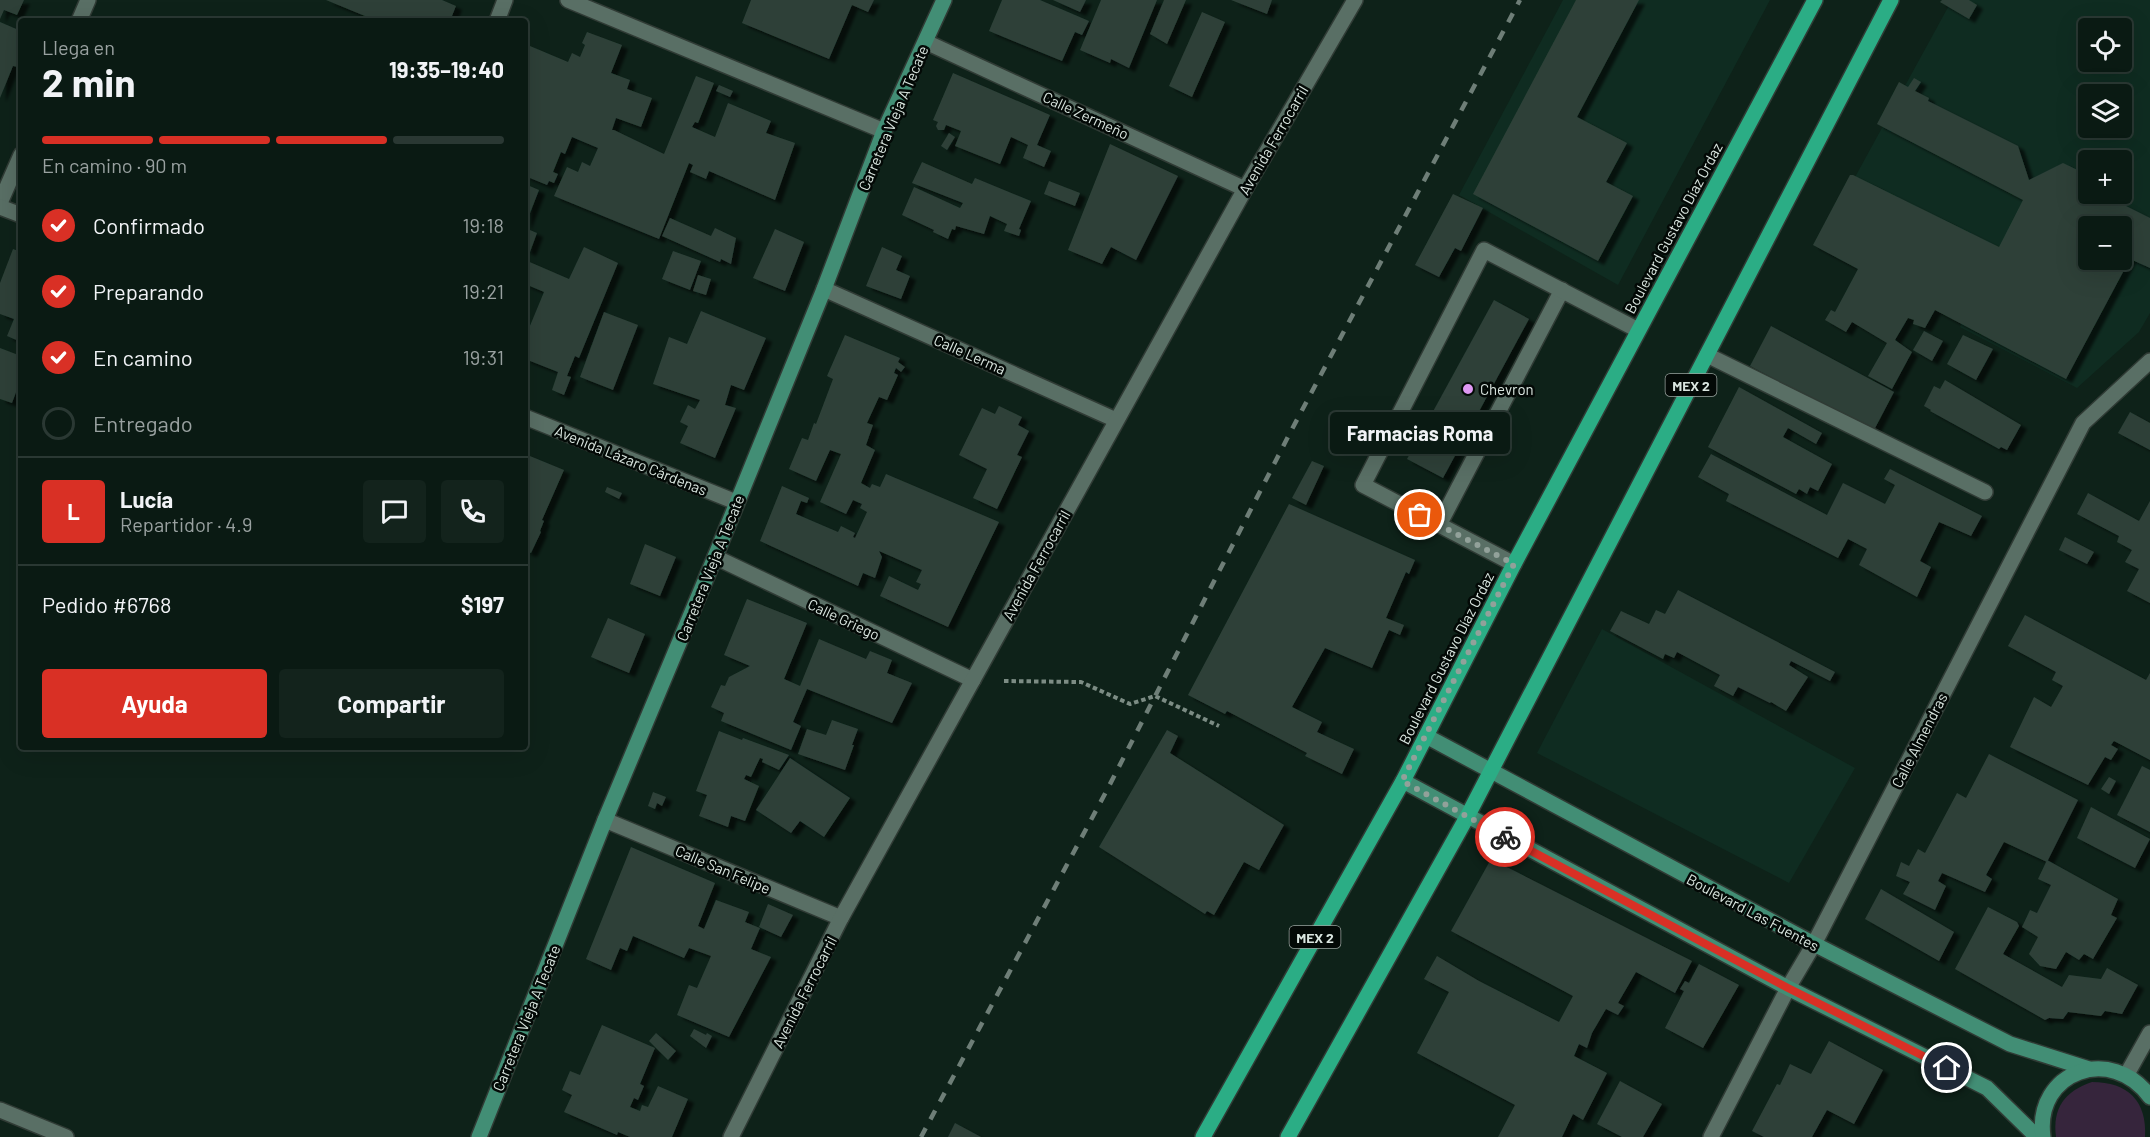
<!DOCTYPE html>
<html lang="es">
<meta charset="utf-8">
<style>
body{margin:0;font-family:Barlow,sans-serif;background:#13231c;color:#f1f3f6;height:100vh;display:flex;flex-direction:column;font-size:22px;white-space:nowrap}
*{box-sizing:border-box;margin:0}
p{font-size:20px;color:#99a1a0}
.icon{flex:none;width:33px;height:33px;fill:none;stroke:currentColor;stroke-width:2;stroke-linecap:round;stroke-linejoin:round}
.map{position:relative;flex:1;overflow:hidden}
.details{position:absolute;left:18px;top:18px;width:510px;height:732px;display:flex;flex-direction:column;background:#0a1a13;border-radius:6px;box-shadow:0 6px 24px #0002,0 0 0 2px #2a3833}
.details>*{flex:none}
.buttons{position:absolute;left:2078px;top:18px;display:grid;gap:12px}
.buttons a{display:grid;place-items:center;width:54px;height:54px;border-radius:6px;background:#0a1a13;box-shadow:0 6px 24px #0002,0 0 0 2px #2a3833;font-size:30px}
.pin{position:absolute;display:grid;place-items:center;width:51px;height:51px;color:#fff;margin:-26px;border:3px solid #fff;border-radius:50%;box-shadow:0 2px 6px #0007}
.courier{position:absolute;display:grid;place-items:center;width:60px;height:60px;margin:-30px;border:4px solid #d93025;border-radius:50%;background:#fff;color:#222;box-shadow:0 2px 8px #0007}
.bubble{position:absolute;height:42px;border-radius:6px;background:#0a1a13;box-shadow:0 6px 24px #0002,0 0 0 2px #2a3833;font-size:20px;font-weight:700;line-height:42px;text-align:center}
.overview em{font-style:normal;font-weight:700}
.overview div{display:flex;flex-direction:column-reverse}
.overview{display:flex;align-items:center;justify-content:space-between;height:102px;padding:0 24px}
h1{font-size:39px;font-weight:700;line-height:45px}
.bar{display:grid;grid-template-columns:repeat(4,1fr);gap:9px 6px;align-content:center;height:72px;padding:0 24px}
.bar i{height:8px;border-radius:4px;background:#2a3833}
.bar .current{background:#d93025}
.bar p{grid-column:span 4}
.line{display:flex;align-items:center;gap:15px;padding:0 24px;border-top:2px solid #2a3833}
.line div{flex:1}
.round{display:grid;place-items:center;flex:none;width:63px;height:63px;border-radius:6px;background:#13231c}
ol{padding:0 24px;list-style:none}
li{display:flex;align-items:center;gap:18px;height:66px}
li p{margin-inline-start:auto}
li .icon{padding:6px;border-radius:50%;background:#d93025;color:#fff;stroke-width:4}
li:last-child{color:#99a1a0}
li i{width:33px;height:33px;border:3px solid #2a3833;border-radius:50%}
.action{display:flex;gap:12px;margin-top:auto;padding:12px 24px}
.action a{flex:1;height:69px;border-radius:6px;background:#d93025;color:#fff;font-size:24px;font-weight:700;line-height:69px;text-align:center}
.action a+a{background:#13231c;color:#f1f3f6}
.map>svg:first-child{display:block}
</style>
<div class="map">
<svg width="2150" height="1137" viewBox="0 0 2150 1137">
<defs>
<filter id="shadow"><feDropShadow dx="6" dy="4" stdDeviation="1.5" flood-color="#0009"/></filter>
</defs>
<rect width="100%" height="100%" fill="#0e2219"/>
<g fill="#0f2c21" fill-rule="evenodd">
<polygon points="1563,0 1770,0 1618,285 1459,195"/>
<path d="M1952,0H2150V313L2139,332L2077,388L1960,327L1995,254L1854,179ZM2088,28H2121V62H2088ZM2088,94H2121V128H2088ZM2088,160H2121V194H2088ZM2088,226H2121V260H2088Z"/>
<polygon points="1602,629 1855,768 1789,883 1537,753"/>
</g>
<path fill="#36253c" d="M2092,1082C2128,1082 2147,1101 2145,1137H2056C2052,1108 2065,1091 2092,1082Z"/>
<g fill="#2d4138" fill-rule="evenodd" filter="url(#shadow)">
<polygon points="0,0 24,0 17,15 4,10 0,19"/>
<polygon points="326,0 442,0 456,6 450,21 377,21"/>
<polygon points="751,0 874,0 868,12 852,5 829,59 742,23"/>
<polygon points="1002,0 1040,0 1089,21 1082,35 1075,32 1062,61 989,31"/>
<polygon points="1053,0 1086,0 1080,12"/>
<polygon points="1101,0 1157,0 1129,68 1111,59 1110,63 1080,50"/>
<polygon points="1164,0 1186,0 1167,44 1150,34"/>
<polygon points="1231,0 1272,0 1267,14"/>
<polygon points="1576,0 1639,0 1577,117 1627,143 1606,182 1633,196 1598,261 1473,194"/>
<polygon points="1942,0 1969,0 1977,5 1969,19 1940,2"/>
<polygon points="1202,12 1225,22 1192,97 1169,86"/>
<polygon points="0,22 21,31 21,60 18,67 13,66 0,98"/>
<polygon points="587,32 622,45 611,73 630,80 627,89 652,98 641,127 616,118 612,130 614,130 664,154 696,76 714,83 698,123 695,122 692,127 715,137 728,103 771,121 766,133 795,143 775,200 709,171 706,179 690,172 693,165 689,163 659,239 554,196 567,167 578,172 582,162 590,166 598,148 572,137 565,154 561,152 553,172 558,174 554,183 549,181 547,185 525,176 525,58 530,46 568,62 572,53 580,57 585,45 582,43"/>
<polygon points="953,73 1050,115 1037,145 1051,151 1044,167 1023,158 1028,145 1011,137 1000,164 955,146 961,131 946,125 944,130 938,130 936,126 938,122 933,120"/>
<path d="M1914,78L1921,82L1915,91L1929,98L1928,101L2018,146L2029,180L2063,163L2088,175V194H2102L2150,218V268L2130,259L2066,379L1935,310L1925,328L1913,324L1914,320L1908,318L1895,340L1912,352L1892,389L1868,376L1887,343L1852,322L1846,332L1825,320L1831,310L1835,312L1858,269L1813,245L1850,175H1853L1999,247L2023,200L1877,124L1899,82L1908,87ZM2088,226H2121V260H2088Z"/>
<polygon points="719,85 733,91 730,97 716,91"/>
<polygon points="949,133 955,137 947,150 941,146"/>
<polygon points="1110,144 1178,176 1136,260 1111,247 1102,264 1068,250"/>
<polygon points="922,162 972,184 975,178 1031,201 1019,229 1021,230 1019,236 1004,231 1007,224 990,216 984,234 956,226 955,230 952,229 948,239 933,232 934,230 902,215 914,187 960,208 963,203 912,183"/>
<polygon points="1049,181 1080,193 1075,206 1044,194"/>
<polygon points="525,184 539,190 525,226"/>
<polygon points="1453,194 1483,208 1461,251 1455,248 1439,277 1415,265"/>
<polygon points="670,218 711,236 715,228 736,238 731,264 721,259 720,262 662,236"/>
<polygon points="525,228 537,233 530,252 525,250"/>
<polygon points="775,229 804,242 785,291 753,278"/>
<polygon points="584,247 618,263 579,358 575,356 567,376 571,377 564,395 552,390 558,372 525,359 525,346 530,334 527,333 544,292 525,284 525,260 569,279"/>
<polygon points="882,247 902,256 896,270 910,276 901,299 866,286"/>
<polygon points="13,249 21,252 21,342 7,336 14,319 0,314 0,283"/>
<polygon points="673,251 701,261 690,290 662,279"/>
<polygon points="698,275 711,279 706,295 693,291"/>
<polygon points="1494,300 1529,319 1443,478 1407,459"/>
<polygon points="701,311 766,338 744,390 731,385 725,405 736,408 715,458 680,443 688,426 680,422 688,405 695,409 700,400 653,384 669,337 687,344"/>
<polygon points="604,312 638,325 613,390 580,377"/>
<polygon points="1771,326 1894,392 1873,432 1750,366"/>
<polygon points="1924,331 1943,341 1932,361 1913,350"/>
<polygon points="845,335 900,358 898,362 905,367 901,372 896,368 894,373 898,375 887,400 879,397 867,423 873,425 866,445 875,450 861,483 870,488 872,484 880,487 886,474 999,522 948,627 880,596 889,576 918,590 921,584 916,582 922,570 879,551 882,557 875,578 863,573 858,586 760,541 782,486 809,498 807,503 801,501 796,514 838,532 841,526 855,533 853,537 855,538 867,512 860,508 862,504 853,500 846,514 820,502 841,454 830,450 816,481 789,469 802,438 808,440 814,423 816,424 833,379 827,376"/>
<polygon points="1963,335 1993,349 1976,380 1947,364"/>
<polygon points="0,348 21,356 21,379 12,403 0,399"/>
<polygon points="1945,380 2021,425 2007,450 2001,447 1999,449 1930,411 1931,410 1924,406 1934,386 1940,389"/>
<polygon points="1739,387 1822,433 1816,444 1788,428 1783,437 1832,464 1818,491 1810,487 1807,494 1799,489 1796,494 1708,447"/>
<polygon points="999,406 1022,417 1018,425 1029,431 1017,455 1022,457 997,509 973,498 987,469 959,455 982,408 995,414"/>
<polygon points="2130,412 2150,423 2150,450 2118,433"/>
<polygon points="525,454 564,470 542,520 544,521 540,531 541,532 531,553 525,551"/>
<polygon points="1711,454 1827,515 1843,483 1885,504 1895,485 1884,479 1890,469 1982,516 1971,536 1939,522 1920,561 1931,567 1917,597 1859,565 1867,549 1848,539 1838,558 1726,501 1729,494 1698,477"/>
<polygon points="1312,461 1324,466 1306,505 1292,498"/>
<polygon points="607,487 622,493 619,499 605,492"/>
<polygon points="2088,493 2139,521 2150,501 2150,603 2127,591 2139,569 2125,562 2132,550 2117,542 2119,536 2077,514"/>
<polygon points="1289,504 1415,560 1409,574 1406,572 1386,618 1404,625 1400,635 1389,630 1372,668 1325,648 1292,707 1322,722 1317,732 1354,749 1342,774 1305,756 1307,753 1227,711 1225,714 1188,695"/>
<polygon points="2065,537 2094,552 2087,564 2059,550"/>
<polygon points="645,544 676,557 660,596 630,584"/>
<polygon points="1678,590 1835,672 1830,681 1791,661 1789,665 1808,677 1786,711 1771,702 1770,703 1738,687 1733,696 1714,686 1720,675 1677,652 1674,658 1665,654 1663,659 1610,631 1621,611 1649,624 1656,610 1665,614"/>
<polygon points="747,599 807,623 784,679 791,682 800,686 819,639 866,659 870,651 892,660 887,673 912,683 892,723 807,689 793,722 801,726 791,750 721,721 724,713 711,707 721,685 725,686 729,677 750,666 724,655"/>
<polygon points="2025,615 2146,680 2150,673 2150,760 2114,741 2111,745 2118,749 2111,760 2105,757 2088,785 2010,747 2034,697 2051,707 2063,686 2052,680 2056,672 2008,646"/>
<polygon points="608,618 645,634 629,673 591,657"/>
<polygon points="832,720 858,729 852,745 854,745 845,770 798,754 807,729 826,735"/>
<polygon points="1167,730 1178,736 1170,753 1284,825 1259,870 1244,862 1214,915 1207,911 1205,914 1099,847"/>
<polygon points="719,731 742,740 743,738 789,755 779,770 762,762 763,759 760,758 751,777 746,775 744,779 759,786 745,821 731,816 728,827 699,816 707,795 696,791"/>
<polygon points="1989,754 2078,800 2047,862 2004,842 1986,875 1992,879 1985,892 1942,873 1938,881 1946,886 1935,910 1903,894 1910,882 1896,876 1901,862 1909,866 1918,849 1925,853 1957,793 1966,798"/>
<polygon points="790,758 850,798 824,837 800,821 791,833 756,810"/>
<polygon points="2142,766 2150,770 2150,832 2117,815"/>
<polygon points="2109,777 2116,781 2109,794 2101,789"/>
<polygon points="653,792 666,797 662,806 657,803 655,809 648,806"/>
<polygon points="2091,807 2150,839 2135,868 2077,838"/>
<polygon points="631,847 715,883 698,926 704,929 716,900 749,912 745,922 760,928 751,949 771,957 729,1037 677,1015 689,985 697,988 711,956 689,948 684,958 633,936 627,951 620,948 611,970 586,959"/>
<polygon points="1491,859 1692,961 1675,993 1636,972 1618,1003 1624,1006 1618,1015 1606,1009 1592,1033 1587,1048 1579,1044 1574,1056 1607,1073 1583,1120 1573,1114 1562,1137 1498,1137 1515,1105 1417,1053 1449,992 1424,979 1437,956 1479,981 1559,1022 1573,996 1451,931"/>
<polygon points="2047,860 2118,899 2111,915 2117,918 2093,959 2084,954 2079,960 2066,952 2056,969 2040,966 2029,954 2038,937 2022,927 2030,910 2037,913 2051,885 2038,879"/>
<polygon points="1881,889 1954,932 1939,961 1865,919"/>
<polygon points="768,904 793,915 781,937 759,927"/>
<polygon points="1988,907 2017,922 2019,926 2003,954 2062,987 2069,975 2101,979 2107,968 2138,985 2122,1014 2105,1011 2101,1016 2068,1012 2063,1019 2049,1018 2045,1020 1955,969"/>
<polygon points="1699,964 1739,985 1703,1048 1665,1028 1684,991 1680,989 1685,981 1689,983"/>
<polygon points="602,1025 655,1048 640,1084 644,1086 638,1100 634,1098 630,1107 640,1111 642,1105 648,1107 658,1086 688,1099 672,1137 630,1137 618,1132 617,1135 564,1112 572,1095 562,1090 570,1071 580,1075"/>
<polygon points="694,1029 706,1035 707,1033 712,1036 706,1048 690,1036"/>
<polygon points="656,1033 676,1051 668,1060 649,1041"/>
<polygon points="1829,1041 1883,1070 1854,1124 1827,1110 1812,1137 1764,1137 1752,1131 1777,1084 1780,1085 1790,1064 1811,1074"/>
<polygon points="1620,1081 1662,1104 1643,1137 1622,1137 1597,1124"/>
<polygon points="955,1123 981,1137 948,1137"/>
</g>
<g fill="none" stroke-linecap="round" stroke-linejoin="round">
<defs>
<g id="lane">
<polyline points="1707,355 1985,492"/>
<polyline points="1439,525 1562,290"/>
<polyline points="1514,564 1363,485 1484,250 1638,330"/>
<polyline points="0,1110 66,1137"/>
</g>
<g id="street">
<polyline points="568,0 884,131"/>
<polyline points="79,21 88,0"/>
<polyline points="497,21 505,0"/>
<polyline points="926,42 1245,189"/>
<polyline points="0,203 21,155"/>
<polyline points="0,207 21,215"/>
<polyline points="824,289 1116,420"/>
<polyline points="525,417 736,502"/>
<polyline points="715,557 973,680"/>
<polyline points="605,820 841,918"/>
<polyline points="2127,1074 2150,1033"/>
<polyline points="731,1137 841,918 1245,189 1355,0"/>
<polyline points="1711,1137 1788,988 1814,944 2083,423 2150,361"/>
</g>
<g id="secondary">
<polyline points="1426,736 1814,944 2010,1044 2089,1069"/>
<polyline points="1403,781 1788,988 1987,1088 2037,1137"/>
<polyline points="479,1137 605,820 715,557 824,289 884,131 944,0"/>
<path d="M2043,1137C2034,1071 2112,1044 2150,1097"/>
</g>
<g id="primary">
<polyline points="1203,1137 1403,781 1514,564 1815,0"/>
<polyline points="1288,1137 1467,817 1891,0"/>
</g>
</defs>
<use href="#lane" stroke="#303b35" stroke-width="18"/>
<use href="#street" stroke="#303b35" stroke-width="18"/>
<use href="#secondary" stroke="#303b35" stroke-width="18"/>
<use href="#primary" stroke="#303b35" stroke-width="18"/>
<polyline stroke="#7c8c84" stroke-width="4" stroke-dasharray="4.5 3" stroke-linecap="butt" points="1004,681 1081,682 1130,704 1155,696 1219,726"/>
<use href="#lane" stroke="#596f65" stroke-width="15"/>
<use href="#street" stroke="#596f65" stroke-width="15"/>
<use href="#secondary" stroke="#428e75" stroke-width="15"/>
<use href="#primary" stroke="#2bad85" stroke-width="15"/>
<polyline stroke="#6e7e77" stroke-width="4.5" stroke-dasharray="10 10" stroke-linecap="butt" points="921,1137 1107,790 1291,431 1520,0"/>
</g>
<g fill="none" stroke-linecap="round" stroke-linejoin="round">
<polyline stroke="#92a19a" stroke-width="6" stroke-dasharray="0 10.8" points="1420,515 1514,564 1402,781 1505,837"/>
<polyline stroke="#d93025" stroke-width="8" points="1505,837 1788,988 1947,1068"/>
</g>
<circle fill="#de98f3" stroke="#030906" stroke-width="2" cx="1468" cy="389" r="6"/>
<g text-anchor="middle" dominant-baseline="central" stroke-width="5" stroke-linejoin="round" paint-order="stroke">
<g fill="#030906" stroke="#99a39e" stroke-width="1.5">
<rect x="1665.5" y="374" width="51" height="22" rx="4.5"/>
<rect x="1289.5" y="926" width="51" height="22" rx="4.5"/>
</g>
<g font-size="14" font-weight="bold" fill="#d9e5df">
<text x="1691" y="385">MEX 2</text>
<text x="1315" y="937">MEX 2</text>
</g>
<g font-size="15" fill="#d9e5df" stroke="#030906">
<text transform="translate(1086 115) rotate(25)">Calle Zermeño</text>
<text transform="translate(893 118) rotate(-67)">Carretera Vieja A Tecate</text>
<text transform="translate(1273 140) rotate(-60)">Avenida Ferrocarril</text>
<text transform="translate(1673 228) rotate(-62)">Boulevard Gustavo Díaz Ordaz</text>
<text transform="translate(970 354) rotate(24)">Calle Lerma</text>
<text transform="translate(631 460) rotate(22)">Avenida Lázaro Cárdenas</text>
<text transform="translate(1036 565) rotate(-61)">Avenida Ferrocarril</text>
<text transform="translate(710 568) rotate(-68)">Carretera Vieja A Tecate</text>
<text transform="translate(844 619) rotate(25)">Calle Griego</text>
<text transform="translate(1446 658) rotate(-63)">Boulevard Gustavo Díaz Ordaz</text>
<text transform="translate(1919 740) rotate(-63)">Calle Almendras</text>
<text transform="translate(723 869) rotate(23)">Calle San Felipe</text>
<text transform="translate(1753 912) rotate(28)">Boulevard Las Fuentes</text>
<text transform="translate(804 992) rotate(-63)">Avenida Ferrocarril</text>
<text transform="translate(526 1018) rotate(-68)">Carretera Vieja A Tecate</text>
</g>
<g font-size="15" fill="#d9e5df" stroke="#030906" text-anchor="start">
<text x="1480" y="389">Chevron</text>
</g>
</g>
</svg>
<div class="buttons">
<a><svg class="icon" aria-label="locate" viewBox="0 0 24 24"><circle cx="12" cy="12" r="6"/><path d="M12 2v4M12 18v4M2 12h4M18 12h4"/></svg></a>
<a><svg class="icon" aria-label="layers" viewBox="0 0 24 24"><path d="M12 4l9 5-9 5-9-5zM3 14l9 5 9-5"/></svg></a>
<a>+</a>
<a>−</a>
</div>
<div class="pin" style="left:1420px;top:515px;background:#ea580c"><svg class="icon" aria-label="bag" viewBox="0 0 24 24"><path d="M5 8h14l-1 12H6zM9 8a3 3 0 0 1 6 0"/></svg></div>
<div class="pin" style="left:1947px;top:1068px;background:#1f2937"><svg class="icon" aria-label="home" viewBox="0 0 24 24"><path d="M3 11l9-7 9 7M6 9v11h12V9"/></svg></div>
<div class="courier" style="left:1505px;top:837px"><svg class="icon" aria-label="bike" viewBox="0 0 24 24"><circle cx="6" cy="16" r="4"/><circle cx="18" cy="16" r="4"/><path d="M6 16l4-8h5l3 8M10 8l3 8H6M13 5h3"/></svg></div>
<div class="bubble" style="left:1330px;top:412px;width:180px">Farmacias Roma</div>
<section class="details">
<div class="overview"><div><h1>2 min</h1><p>Llega en</p></div><em>19:35–19:40</em></div>
<div class="bar"><i class="current"></i><i class="current"></i><i class="current"></i><i></i><p>En camino · 90 m</p></div>
<ol>
<li><svg class="icon" aria-label="check" viewBox="0 0 24 24"><path d="M5 12l5 5 9-10"/></svg>Confirmado<p>19:18</p></li>
<li><svg class="icon" aria-label="check" viewBox="0 0 24 24"><path d="M5 12l5 5 9-10"/></svg>Preparando<p>19:21</p></li>
<li><svg class="icon" aria-label="check" viewBox="0 0 24 24"><path d="M5 12l5 5 9-10"/></svg>En camino<p>19:31</p></li>
<li><i></i>Entregado</li>
</ol>
<div class="line" style="height:108px"><b class="round" style="background:#d93025;color:#fff">L</b><div><b>Lucía</b><p>Repartidor · 4.9</p></div><a class="round"><svg class="icon" aria-label="chat" viewBox="0 0 24 24"><path d="M4 5h16v11H9l-5 4z"/></svg></a><a class="round"><svg class="icon" aria-label="phone" viewBox="0 0 24 24"><path d="M5 4h4l2 5-3 2q2 4 5 5l2-3 5 2v4C11 20 4 13 5 4z"/></svg></a></div>
<div class="line" style="height:78px"><div>Pedido #6768</div><b>$197</b></div>
<div class="action"><a>Ayuda</a><a>Compartir</a></div>
</section>
</div>
